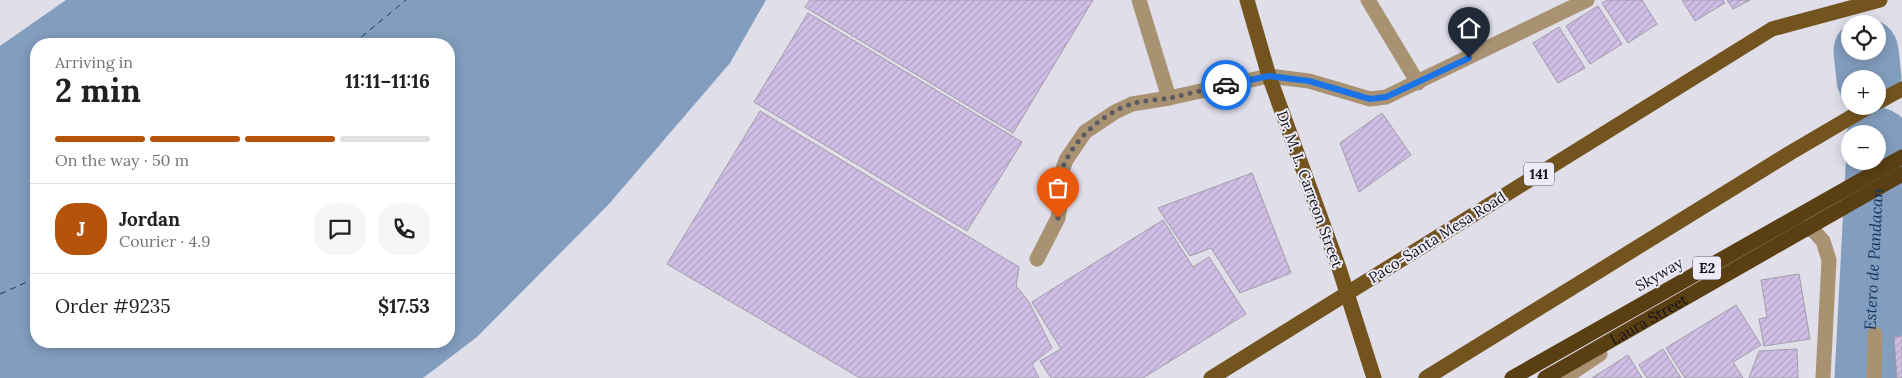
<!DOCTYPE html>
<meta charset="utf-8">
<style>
body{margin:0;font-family:Lora,serif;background:#f6f6f6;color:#202124;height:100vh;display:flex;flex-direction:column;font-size:19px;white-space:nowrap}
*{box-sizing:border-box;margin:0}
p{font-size:16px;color:#757577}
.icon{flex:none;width:28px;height:28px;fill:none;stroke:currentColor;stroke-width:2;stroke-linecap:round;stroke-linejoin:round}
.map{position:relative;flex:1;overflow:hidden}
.drawer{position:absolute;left:30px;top:38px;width:425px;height:310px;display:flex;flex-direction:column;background:#fff;border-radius:20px;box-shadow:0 2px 12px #0003}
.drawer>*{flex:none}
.controls{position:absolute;left:1841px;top:15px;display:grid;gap:10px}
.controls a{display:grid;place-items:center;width:45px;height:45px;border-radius:50%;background:#fff;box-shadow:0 2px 12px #0003;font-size:25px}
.pin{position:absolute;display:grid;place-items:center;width:42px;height:42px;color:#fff;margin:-51px -21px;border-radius:50% 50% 50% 0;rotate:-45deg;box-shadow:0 0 5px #0007}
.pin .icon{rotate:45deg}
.courier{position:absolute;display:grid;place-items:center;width:50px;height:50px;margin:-25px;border:4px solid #1a73e8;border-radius:50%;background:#fff;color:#222;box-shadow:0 1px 6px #0007}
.summary em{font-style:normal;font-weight:800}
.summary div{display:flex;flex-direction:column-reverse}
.summary{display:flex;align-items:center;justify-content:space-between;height:85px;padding:0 25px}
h1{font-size:32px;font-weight:800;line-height:38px}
.bar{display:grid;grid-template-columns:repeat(4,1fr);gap:8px 5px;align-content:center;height:60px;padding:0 25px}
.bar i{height:6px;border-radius:4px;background:#e0e0e0}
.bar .current{background:#b45309}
.bar p{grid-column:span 4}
.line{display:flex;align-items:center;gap:12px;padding:0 25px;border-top:1px solid #e0e0e0}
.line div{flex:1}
.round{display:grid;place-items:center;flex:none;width:52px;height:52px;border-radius:20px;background:#f6f6f6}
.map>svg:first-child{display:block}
</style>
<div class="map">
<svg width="1902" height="378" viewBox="0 0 1902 378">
<defs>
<pattern id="building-hatch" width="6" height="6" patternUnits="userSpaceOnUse" patternTransform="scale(1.25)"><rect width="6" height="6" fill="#d0bee6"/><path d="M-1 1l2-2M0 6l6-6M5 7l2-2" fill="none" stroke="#b2a2c5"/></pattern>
</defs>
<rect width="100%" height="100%" fill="#dfdee9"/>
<path fill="#839dbe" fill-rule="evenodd" d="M66,0H766L730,63L609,204L477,337L423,378H0V46ZM36,44H449V341H36Z"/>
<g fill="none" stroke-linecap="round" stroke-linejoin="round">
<g stroke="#839dbe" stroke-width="65">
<polyline points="1866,51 1869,79"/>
<path id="s1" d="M1867,378L1879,150L1878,140"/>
</g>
<g stroke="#113762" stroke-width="1" stroke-dasharray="6 5" stroke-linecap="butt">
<polyline points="353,44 406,0"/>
<polyline points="0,294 36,278"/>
</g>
</g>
<g fill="url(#building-hatch)" stroke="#a19da7">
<polygon points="810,0 1093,0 1013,133 805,7"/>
<polygon points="1608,0 1642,0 1657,24 1628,43 1602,3"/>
<polygon points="1682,0 1723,0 1725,3 1695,21"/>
<polygon points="1727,0 1750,0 1733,9"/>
<polygon points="1598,6 1622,44 1590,64 1566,26"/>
<polygon points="808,13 1022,142 967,231 754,102"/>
<polygon points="1559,27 1585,68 1558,83 1533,43"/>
<polygon points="760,111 1019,267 1016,286 1029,302 1052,348 1032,364 1039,378 860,378 667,264"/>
<polygon points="1382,113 1411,155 1359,192 1340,143"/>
<polygon points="1252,173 1291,273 1240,293 1211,248 1190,256 1158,208"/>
<polygon points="1163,220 1193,267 1209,257 1246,314 1143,378 1051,378 1040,361 1061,349 1032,302"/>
<polygon points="1799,274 1810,339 1764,346 1759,319 1767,317 1761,280"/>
<polygon points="1736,305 1761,345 1733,362 1743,378 1685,378 1666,348"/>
<polygon points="1902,336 1902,378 1897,378 1894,337"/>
<polygon points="1663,349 1681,378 1647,378 1639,365"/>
<polygon points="1797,349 1798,378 1749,378 1759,351"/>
<polygon points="1628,355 1642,378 1592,378"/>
</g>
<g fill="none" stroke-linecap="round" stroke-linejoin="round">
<g stroke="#a89272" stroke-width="15">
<polyline points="1139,0 1169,98"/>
<polyline points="1368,0 1418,83"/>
<polyline points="1037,259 1058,218 1060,206 1060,177 1066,160 1085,132 1115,112 1132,104 1169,98 1269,76 1309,81 1370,99 1386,97 1587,0"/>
<polyline points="1726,268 1779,232 1798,228 1813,230 1823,241 1829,260 1823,378"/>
<polyline points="1564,378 1600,354"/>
<polyline points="1874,378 1875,334"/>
</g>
<g stroke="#73541f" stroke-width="15">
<polyline points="1247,0 1269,76 1339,268 1374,378"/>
<polyline points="1878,102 1902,89"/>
<polyline points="1426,378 1790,153 1870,106"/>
</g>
<polyline stroke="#5a3f12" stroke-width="15" points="1512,378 1902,157"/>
<polyline stroke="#73541f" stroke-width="15" points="1211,378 1772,29 1880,0"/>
<path stroke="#5a3f12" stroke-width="15" id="s2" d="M1545,378L1902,174"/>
</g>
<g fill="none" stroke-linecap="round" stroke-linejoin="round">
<path stroke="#5c5b61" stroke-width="5" stroke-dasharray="0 9" d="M1058,218C1060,205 1057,190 1060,177C1067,145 1101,113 1132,104C1144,100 1158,100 1170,98C1188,94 1207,89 1226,85"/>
<polyline stroke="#1a73e8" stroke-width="6" points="1226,85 1269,76 1309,81 1370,99 1386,97 1469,58"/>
</g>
<g text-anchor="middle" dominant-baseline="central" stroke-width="4" stroke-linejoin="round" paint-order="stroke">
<g fill="#ecebf6" stroke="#56545b" stroke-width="1">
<rect x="1524" y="162.5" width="30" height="23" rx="4"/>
<rect x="1693" y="256.5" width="28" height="23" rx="4"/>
</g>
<g font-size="14" font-weight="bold" fill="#151418">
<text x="1539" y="174">141</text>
<text x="1707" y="268">E2</text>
</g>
<g font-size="15" fill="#151418" stroke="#ecebf6">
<text transform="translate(1310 189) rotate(70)">Dr. M. L. Carreon Street</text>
<text transform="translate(1437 237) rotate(-32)">Paco-Santa Mesa Road</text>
<text transform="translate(1659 274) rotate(-30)">Skyway</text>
<text stroke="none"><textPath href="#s2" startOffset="119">Laura Street</textPath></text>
</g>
<g font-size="16" font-style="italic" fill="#113762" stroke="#ecebf6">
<text stroke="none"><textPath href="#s1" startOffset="119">Estero de Pandacan</textPath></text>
</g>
</g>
</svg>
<div class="controls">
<a><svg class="icon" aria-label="locate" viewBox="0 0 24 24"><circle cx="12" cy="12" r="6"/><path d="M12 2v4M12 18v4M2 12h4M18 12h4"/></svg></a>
<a>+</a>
<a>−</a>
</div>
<div class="pin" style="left:1058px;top:218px;background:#ea580c"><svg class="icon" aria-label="bag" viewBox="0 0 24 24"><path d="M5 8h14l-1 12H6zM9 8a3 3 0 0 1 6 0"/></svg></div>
<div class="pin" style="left:1469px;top:58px;background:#1f2937"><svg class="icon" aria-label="home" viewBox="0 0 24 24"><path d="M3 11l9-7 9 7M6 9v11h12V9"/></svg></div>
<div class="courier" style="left:1226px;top:85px"><svg class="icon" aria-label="car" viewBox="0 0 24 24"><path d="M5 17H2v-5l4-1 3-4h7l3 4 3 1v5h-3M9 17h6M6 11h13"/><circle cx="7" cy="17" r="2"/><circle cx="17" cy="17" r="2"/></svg></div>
<section class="drawer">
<div class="summary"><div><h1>2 min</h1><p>Arriving in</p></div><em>11:11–11:16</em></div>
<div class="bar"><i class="current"></i><i class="current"></i><i class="current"></i><i></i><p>On the way · 50 m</p></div>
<div class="line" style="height:90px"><b class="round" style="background:#b45309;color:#fff">J</b><div><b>Jordan</b><p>Courier · 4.9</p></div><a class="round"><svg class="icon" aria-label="chat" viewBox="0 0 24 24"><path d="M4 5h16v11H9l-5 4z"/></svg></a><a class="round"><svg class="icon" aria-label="phone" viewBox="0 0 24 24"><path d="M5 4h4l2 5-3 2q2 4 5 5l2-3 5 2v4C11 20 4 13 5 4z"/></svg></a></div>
<div class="line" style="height:65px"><div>Order #9235</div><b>$17.53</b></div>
</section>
</div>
